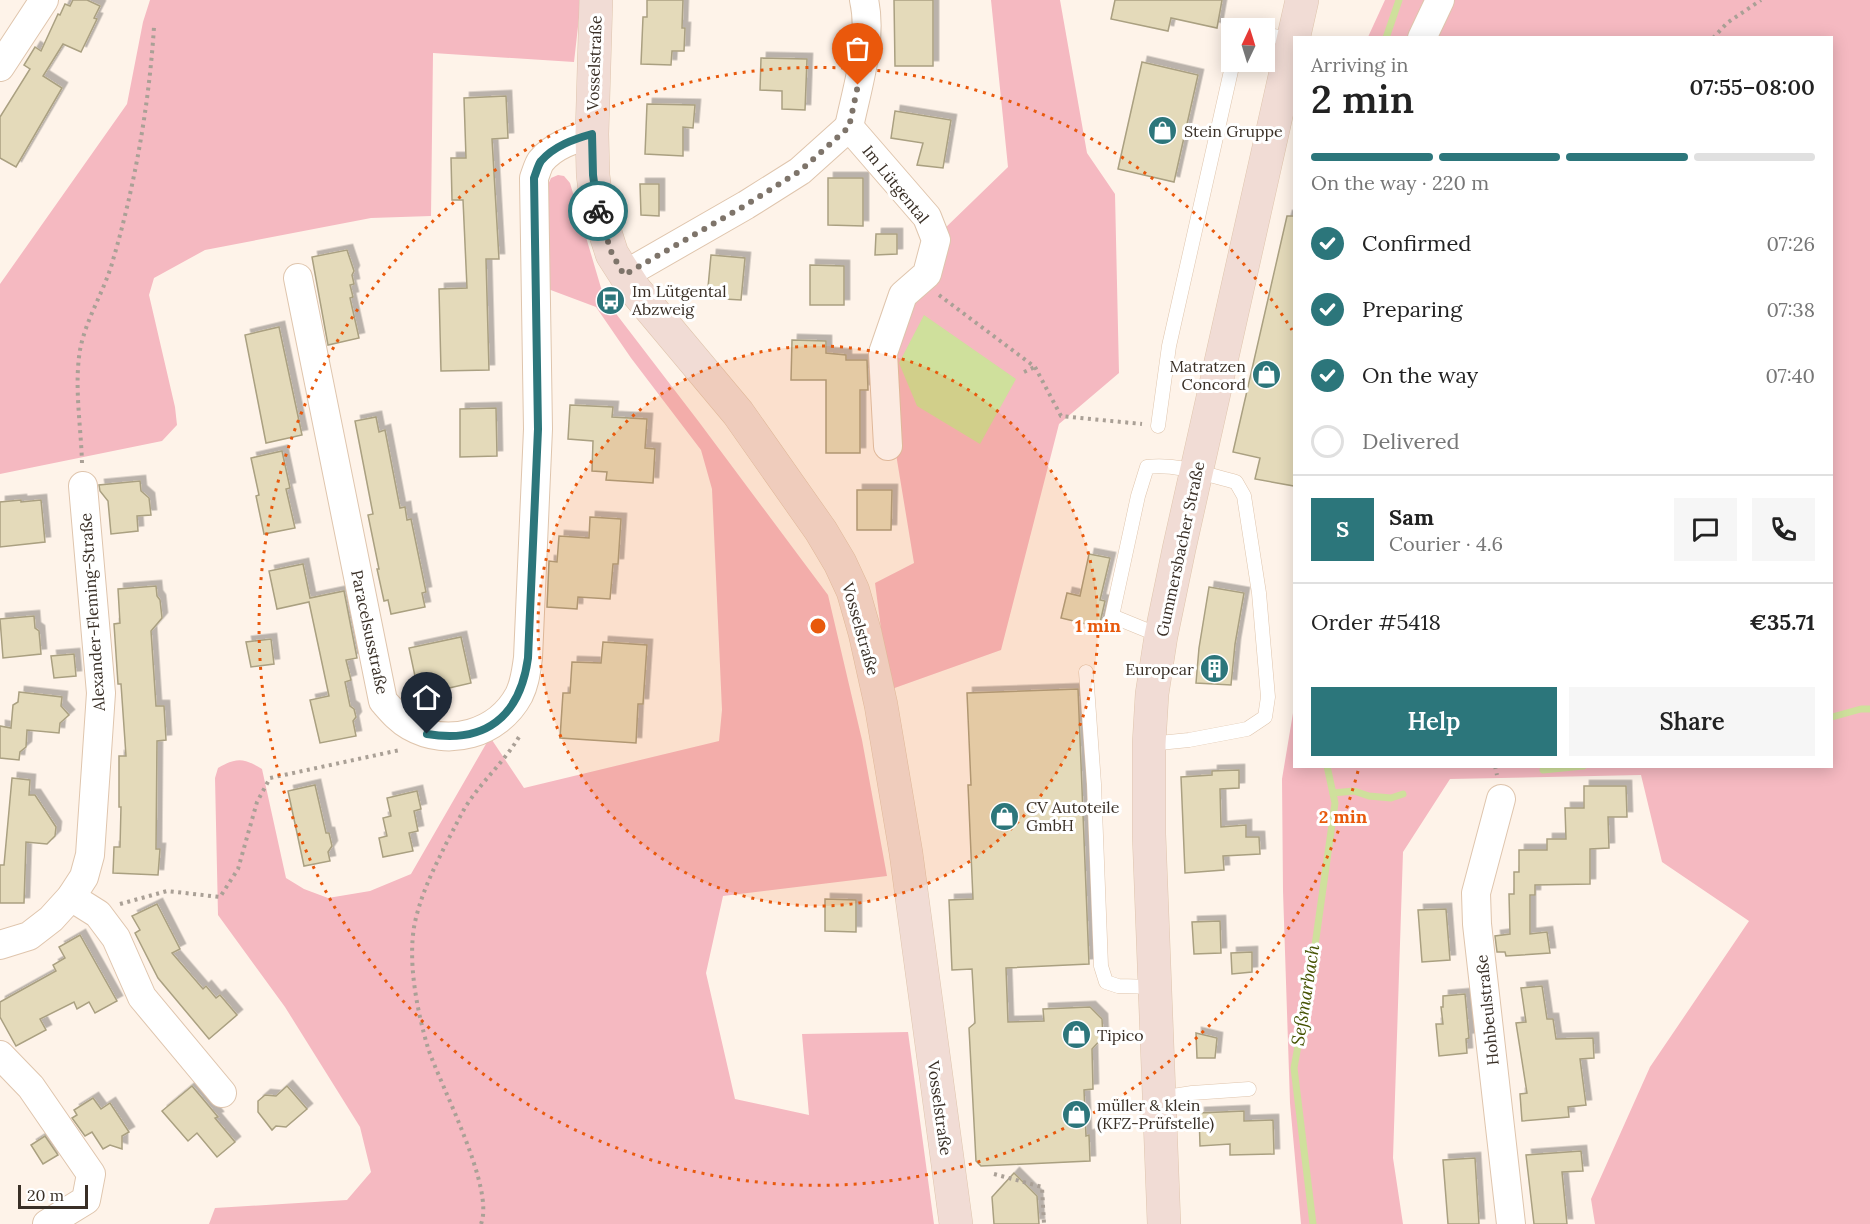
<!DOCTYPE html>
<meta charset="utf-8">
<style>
body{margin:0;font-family:Lora,serif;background:#f6f6f6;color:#222;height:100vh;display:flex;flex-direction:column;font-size:22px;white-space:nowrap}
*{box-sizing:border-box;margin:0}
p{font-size:20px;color:#767676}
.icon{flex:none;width:33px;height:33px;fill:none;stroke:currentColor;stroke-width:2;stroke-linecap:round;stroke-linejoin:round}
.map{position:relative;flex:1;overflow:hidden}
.sheet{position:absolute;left:1293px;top:36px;width:540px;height:732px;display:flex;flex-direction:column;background:#fff;border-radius:0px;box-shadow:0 3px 15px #0003}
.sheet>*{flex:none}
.needle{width:39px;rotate:4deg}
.fabs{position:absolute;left:1221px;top:18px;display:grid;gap:12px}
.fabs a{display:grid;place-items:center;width:54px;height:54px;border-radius:0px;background:#fff;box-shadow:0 3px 15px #0003;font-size:30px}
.scale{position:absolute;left:18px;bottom:15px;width:70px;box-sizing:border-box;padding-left:6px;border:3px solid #392f26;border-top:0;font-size:16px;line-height:21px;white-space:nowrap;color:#392f26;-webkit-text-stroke:4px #fff;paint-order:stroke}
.pin{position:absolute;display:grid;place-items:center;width:51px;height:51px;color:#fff;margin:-62px -26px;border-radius:50% 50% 50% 0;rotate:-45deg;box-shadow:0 0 6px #0007}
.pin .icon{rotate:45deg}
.courier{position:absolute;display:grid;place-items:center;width:60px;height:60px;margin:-30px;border:4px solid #2c767b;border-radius:50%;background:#fff;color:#222;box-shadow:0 2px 8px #0007}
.summary em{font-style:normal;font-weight:600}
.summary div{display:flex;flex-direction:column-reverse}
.summary{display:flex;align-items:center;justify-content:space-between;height:102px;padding:0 18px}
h1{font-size:39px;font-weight:600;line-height:45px}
.bar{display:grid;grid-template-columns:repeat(4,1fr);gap:9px 6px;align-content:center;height:72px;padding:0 18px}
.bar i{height:8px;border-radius:4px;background:#e0e0e0}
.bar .on{background:#2c767b}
.bar p{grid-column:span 4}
.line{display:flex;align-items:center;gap:15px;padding:0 18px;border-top:2px solid #e0e0e0}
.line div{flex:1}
.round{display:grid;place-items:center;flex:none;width:63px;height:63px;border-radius:0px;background:#f6f6f6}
ol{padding:0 18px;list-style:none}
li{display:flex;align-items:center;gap:18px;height:66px}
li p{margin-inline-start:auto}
li .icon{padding:6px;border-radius:50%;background:#2c767b;color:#fff;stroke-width:4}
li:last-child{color:#767676}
li i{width:33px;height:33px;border:3px solid #e0e0e0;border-radius:50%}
.cta{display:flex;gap:12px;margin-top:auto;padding:12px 18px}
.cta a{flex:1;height:69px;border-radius:0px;background:#2c767b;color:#fff;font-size:24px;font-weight:600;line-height:69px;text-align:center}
.cta a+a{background:#f6f6f6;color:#222}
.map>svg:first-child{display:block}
</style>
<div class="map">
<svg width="1870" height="1224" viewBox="0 0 1870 1224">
<defs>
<filter id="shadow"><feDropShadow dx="5.5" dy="-5.5" stdDeviation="0" flood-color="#0004"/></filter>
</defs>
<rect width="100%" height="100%" fill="#fef3e9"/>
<g fill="#f5b9c1">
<polygon points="150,0 581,0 574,62 433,53 431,216 371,218 205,250 154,278 149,295 175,407 177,425 162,441 0,474 0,284 127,104 143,22"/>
<polygon points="991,0 1060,0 1087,153 1115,194 1119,373 1059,424 1001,650 889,690 875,583 914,563 895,448 888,357 941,232 1008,167"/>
<polygon points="1385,0 1870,0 1870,1224 1595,1224 1591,1199 1650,1067 1749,921 1662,862 1641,775 1450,779 1403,852 1393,1158 1403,1224 1301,1224 1290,1103 1283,891 1282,779 1294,707 1294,766 1832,766 1832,38 1368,37"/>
<path d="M558,175L564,176L570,183L604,298L699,422L828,595L862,740L887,876L723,896L706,973L735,1099L809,1115L802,1034L908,1032L934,1224H209L215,1208L347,1200L371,1172L360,1127L285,1007L218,915L215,778L218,768C237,757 244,758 262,769L286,878L304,889L328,898L370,891L411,874L490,737L524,788L719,741L722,710L712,489L701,450L631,358L596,307L548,289L547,187L551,178Z"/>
</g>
<polygon fill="#cfe09c" points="924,315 1016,379 980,444 917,406 899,363"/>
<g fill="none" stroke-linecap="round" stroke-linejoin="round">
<g stroke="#cfe09c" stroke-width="7">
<polyline points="1386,38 1399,0"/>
<polyline points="1832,717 1861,709 1870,709"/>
<polyline points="1543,770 1583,766"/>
<polyline points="1333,793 1354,791 1369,796 1391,798 1403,794"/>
<polyline points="1313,1224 1294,1068 1311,974 1335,803 1327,766"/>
</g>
</g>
<g fill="#e4daba" stroke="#aaa081" stroke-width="1.5" filter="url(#shadow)">
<polygon points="73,0 87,0 100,6 94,18 97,19 81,52 63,44 43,76 62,88 16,167 0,158 0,117 30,69 24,65 35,47 41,51 58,14 60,15 65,4 70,6"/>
<polygon points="647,0 683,0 682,28 685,28 684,51 672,51 671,65 641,64 643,17 647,17"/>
<polygon points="894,0 933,0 933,66 895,66"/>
<polygon points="1115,0 1222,0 1217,28 1171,18 1168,31 1111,19"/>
<polygon points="761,58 807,59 805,110 782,109 782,91 760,90"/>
<polygon points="1142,62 1198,75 1174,182 1118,169"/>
<polygon points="506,96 508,138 492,139 499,259 486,259 489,370 441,371 439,289 467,288 463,200 452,200 451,158 466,158 464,98"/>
<polygon points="647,104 695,105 693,128 683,127 683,156 645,154"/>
<polygon points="895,111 951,120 943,168 917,165 923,143 891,138"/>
<polygon points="828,178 863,178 863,226 828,225"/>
<polygon points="640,184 659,184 659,216 641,215"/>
<polygon points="1287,216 1294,216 1294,486 1255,479 1260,458 1233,452"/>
<polygon points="876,234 897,234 897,254 875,255"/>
<polygon points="347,250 354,271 352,275 354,284 350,285 353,297 350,298 359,338 328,345 312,257"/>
<polygon points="711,255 745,258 741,300 707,298"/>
<polygon points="810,265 844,266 844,305 810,305"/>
<polygon points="279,327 302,435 266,443 245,335"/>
<polygon points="792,340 826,341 826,353 846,355 846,360 867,360 868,390 860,390 860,453 826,453 826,380 791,380"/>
<polygon points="570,405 613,407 612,417 647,419 645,448 655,449 653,483 606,480 607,472 592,471 593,441 568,439"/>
<polygon points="496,408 497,456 460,457 460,409"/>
<polygon points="376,417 379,432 385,430 400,508 405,507 407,520 411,519 426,592 422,593 425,607 391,614 388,600 384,601 377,569 379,569 368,515 373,514 355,421"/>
<polygon points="282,451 290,488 286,489 295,528 264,534 256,496 259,495 251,458"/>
<polygon points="140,481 141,491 149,498 151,515 137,516 138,531 111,534 108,501 100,491 99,485"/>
<polygon points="857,490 892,490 891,530 857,530"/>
<polygon points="21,500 21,502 41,500 45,542 0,547 0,502"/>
<polygon points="590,517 621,519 618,564 613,564 610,599 578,597 577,609 547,607 549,561 557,562 559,536 589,538"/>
<polygon points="1089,554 1110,558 1100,600 1105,601 1099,627 1061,618 1067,593 1080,596"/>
<polygon points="303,564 310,598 344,591 357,658 346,660 351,680 345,682 350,706 354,709 356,717 353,721 356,736 320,743 310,700 329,696 309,602 277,609 269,571"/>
<polygon points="156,586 157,596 160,600 162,618 151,631 156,706 164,706 166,740 157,741 156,849 160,849 158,875 113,873 114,847 120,847 121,807 119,807 119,756 126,756 121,684 118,684 114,624 120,623 118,589"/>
<polygon points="1209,587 1244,593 1235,644 1231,685 1196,683 1199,648"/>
<polygon points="34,616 35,628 39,631 41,654 3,658 0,619"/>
<polygon points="461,637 471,683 419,695 409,648"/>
<polygon points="271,639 274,664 251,667 246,642"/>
<polygon points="603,642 647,645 643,704 638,704 636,743 560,738 563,693 570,693 572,662 601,663"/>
<polygon points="74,654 76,676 54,678 51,656"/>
<polygon points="1078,689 1089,964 1006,968 1008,1022 1044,1021 1043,1009 1090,1007 1102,1019 1103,1037 1092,1049 1093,1089 1084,1090 1086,1136 1089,1135 1090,1161 981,1166 976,1161 969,1028 975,1023 972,969 952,970 949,900 973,899 968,785 971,785 967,693"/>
<polygon points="19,692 62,697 61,706 69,715 60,723 59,733 27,730 26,747 20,752 19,760 0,758 0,726 11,728 13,705 18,702"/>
<polygon points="1239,770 1239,788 1220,789 1221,827 1246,825 1246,837 1259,837 1260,854 1223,856 1224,870 1185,873 1181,777 1212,775 1212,771"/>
<polygon points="12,778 30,780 29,795 35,795 56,827 55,836 47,844 26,842 24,903 0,903 0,865 4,865"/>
<polygon points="315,785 326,833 329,833 332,846 328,852 330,861 304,866 288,791"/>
<polygon points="1584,786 1626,786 1627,817 1608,817 1609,848 1590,849 1590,884 1535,885 1535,895 1530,895 1530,934 1547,932 1550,953 1506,956 1505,952 1497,952 1495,936 1510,934 1509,894 1514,894 1514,872 1519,872 1519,850 1547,850 1547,839 1566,839 1565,808 1584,808"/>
<polygon points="417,791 421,809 414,811 418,831 409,833 413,851 383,857 379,838 387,836 383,818 391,816 387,798"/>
<polygon points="825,899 856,900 856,932 825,931"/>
<polygon points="157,904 180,949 172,953 203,989 206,986 216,998 220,995 237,1015 209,1039 158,978 135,933 140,930 132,916"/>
<polygon points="1446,909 1450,960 1422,962 1418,910"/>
<polygon points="1220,921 1221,953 1194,954 1192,922"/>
<polygon points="80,935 117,1001 95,1013 89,1002 77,1009 74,1002 40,1019 46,1030 16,1046 0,1017 0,1002 56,971 53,965 65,958 59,947"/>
<polygon points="1252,952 1252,972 1232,974 1231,953"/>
<polygon points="1542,986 1547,1019 1553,1019 1556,1039 1593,1038 1594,1058 1580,1059 1586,1105 1568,1107 1569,1117 1522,1121 1520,1094 1527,1093 1516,1023 1526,1022 1521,988"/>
<polygon points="1465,994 1469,1038 1466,1039 1467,1053 1439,1056 1436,1024 1443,1024 1441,1007 1443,1007 1443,996"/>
<polygon points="1196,1033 1217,1038 1215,1058 1197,1058"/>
<polygon points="192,1086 218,1117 215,1118 235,1142 217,1157 197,1133 188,1141 162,1111"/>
<polygon points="287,1086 307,1109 286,1127 276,1126 272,1130 258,1112 258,1101 265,1095 276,1096"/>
<polygon points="93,1098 101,1109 110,1103 129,1132 122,1136 122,1149 110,1145 103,1149 92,1132 85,1136 72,1118 77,1115 74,1110"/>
<polygon points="1244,1111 1244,1121 1273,1120 1274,1154 1230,1155 1230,1144 1200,1146 1199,1113"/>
<polygon points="45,1136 58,1155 43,1164 31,1145"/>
<polygon points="1581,1151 1583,1171 1562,1172 1567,1224 1534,1224 1526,1155"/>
<polygon points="1475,1158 1479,1224 1448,1224 1443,1160"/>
<polygon points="1014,1173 1037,1196 1039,1224 994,1224 992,1197"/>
</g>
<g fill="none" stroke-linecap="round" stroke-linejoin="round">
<defs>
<g id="lane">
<polyline points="1264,34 1293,40"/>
<polyline points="1158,426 1169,346 1233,62"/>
<polyline points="1086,672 1094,784 1101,966 1106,982 1118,986 1156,987"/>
<path d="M1149,744L1189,740L1247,729L1265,717L1268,697L1259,593L1244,496L1236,482C1208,475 1176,463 1147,467L1138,496L1112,616L1161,636"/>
<polyline points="1160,1098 1192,1093 1249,1089"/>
</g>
<g id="street">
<polyline points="1422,38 1440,0"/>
<polyline points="0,67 44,0"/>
<path d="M849,127C857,88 873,39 864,0"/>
<polyline points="624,275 746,205 800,171 849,127 927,217 936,240 927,274 903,295 883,353 888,446"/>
<path d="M298,278L383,701C391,710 399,720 410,726C448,748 498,734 519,695C525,683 526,671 528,658L538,429L534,178C536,173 538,165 541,161C554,145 574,139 592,134"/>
<polyline points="1501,799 1476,893 1477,924 1511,1224"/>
<polyline points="71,897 98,914 116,938 142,997 222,1093"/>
<polyline points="0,945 29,936 51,919 71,897 84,877 90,855 101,693 83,486"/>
<polyline points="0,1055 31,1087 91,1174 86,1200 47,1224"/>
</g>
<g id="secondary">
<polyline points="596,0 592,134 593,175 597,207 612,254 635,290 738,413 821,531 840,563 853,591 865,633 881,705 906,853 956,1224"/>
<polyline points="1164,1224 1149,834 1149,744 1152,694 1161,636 1179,549 1302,0"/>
</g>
</defs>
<use href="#lane" stroke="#dfc5ad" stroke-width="15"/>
<use href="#street" stroke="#dfc5ad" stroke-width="30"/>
<use href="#secondary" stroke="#dfc5ad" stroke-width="34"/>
<g stroke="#aaa096" stroke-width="4" stroke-dasharray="3 4.5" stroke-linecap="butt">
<polyline points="1713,38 1727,23 1761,0"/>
<polyline points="939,295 1035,367 1061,416 1142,424"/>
<polyline points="1024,372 1035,367"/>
<path d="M82,463C81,426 74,386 80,350C86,318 105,290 113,260C135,185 149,105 154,27"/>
<polyline points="1495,766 1497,775"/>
<polyline points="120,904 167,891 220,897 238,869 257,802 270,778 400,750"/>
<polyline points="994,1174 1042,1187 1044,1224"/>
<path d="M481,1224C495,1188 441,1087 428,1048C417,1011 407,960 415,922C422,891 435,866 449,838C455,827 460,816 466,806C482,781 504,762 519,737"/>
</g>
<use href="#lane" stroke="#fff" stroke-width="14"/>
<use href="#street" stroke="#fff" stroke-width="28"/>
<use href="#secondary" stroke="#f1dcd5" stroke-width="33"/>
</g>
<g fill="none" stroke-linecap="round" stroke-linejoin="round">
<polyline stroke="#7e746a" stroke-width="6" stroke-dasharray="0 10.8" points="598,211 612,254 624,275 746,205 800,171 849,127 858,85"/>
<path stroke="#2c767b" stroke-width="8" d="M427,734C485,744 520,717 528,658L538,429L534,178C536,173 538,165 541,161C554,146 574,139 592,134L593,175L598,211"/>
</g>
<circle cx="818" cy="626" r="280" fill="#e8590c" fill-opacity=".12"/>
<g fill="none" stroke="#e8590c" stroke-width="3" stroke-dasharray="3 6">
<circle cx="818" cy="626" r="280"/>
<path d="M1358 771A559 559 0 1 1 1292 330"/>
</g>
<defs>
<symbol id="shop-disc" viewBox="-11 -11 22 22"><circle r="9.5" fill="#2c767b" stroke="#fff"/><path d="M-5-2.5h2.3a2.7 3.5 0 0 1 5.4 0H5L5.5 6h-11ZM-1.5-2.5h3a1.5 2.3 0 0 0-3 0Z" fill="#fff"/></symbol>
<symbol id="bus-disc" viewBox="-11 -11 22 22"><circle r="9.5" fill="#2c767b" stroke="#fff"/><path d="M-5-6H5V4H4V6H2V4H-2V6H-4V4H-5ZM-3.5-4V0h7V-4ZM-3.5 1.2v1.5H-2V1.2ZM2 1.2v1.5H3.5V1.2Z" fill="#fff"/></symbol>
<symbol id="building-disc" viewBox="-11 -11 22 22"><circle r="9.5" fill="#2c767b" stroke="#fff"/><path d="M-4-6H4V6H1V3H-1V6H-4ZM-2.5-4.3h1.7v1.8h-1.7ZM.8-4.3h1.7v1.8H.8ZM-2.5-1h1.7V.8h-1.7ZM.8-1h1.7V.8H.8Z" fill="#fff"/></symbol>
</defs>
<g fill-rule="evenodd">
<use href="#shop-disc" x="1146" y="114" width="33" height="33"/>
<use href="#bus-disc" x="594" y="284" width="33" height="33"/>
<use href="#shop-disc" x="1250" y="358" width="33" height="33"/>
<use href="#building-disc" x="1198" y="652" width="33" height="33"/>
<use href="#shop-disc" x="988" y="800" width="33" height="33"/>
<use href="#shop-disc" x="1060" y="1018" width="33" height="33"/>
<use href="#shop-disc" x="1060" y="1098" width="33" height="33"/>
</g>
<g text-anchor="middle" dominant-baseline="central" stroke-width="6" stroke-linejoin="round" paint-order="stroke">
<g font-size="16" fill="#392f26" stroke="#fff">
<text transform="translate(594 63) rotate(-88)">Vosselstraße</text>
<text transform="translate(896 184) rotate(51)">Im Lütgental</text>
<text transform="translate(1180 549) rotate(-78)">Gummersbacher Straße</text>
<text transform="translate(92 612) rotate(-94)">Alexander-Fleming-Straße</text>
<text transform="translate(861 629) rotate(74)">Vosselstraße</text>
<text transform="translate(370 632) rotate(78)">Paracelsusstraße</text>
<text transform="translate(1487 1010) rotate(-96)">Hohbeulstraße</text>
<text transform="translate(940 1108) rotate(82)">Vosselstraße</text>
</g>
<g font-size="16" fill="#392f26" stroke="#fff" text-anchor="start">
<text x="1184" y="131">Stein Gruppe</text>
<text x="632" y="291">Im Lütgental<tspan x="632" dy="18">Abzweig</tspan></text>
<text x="1246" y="366" text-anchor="end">Matratzen<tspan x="1246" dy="18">Concord</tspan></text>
<text x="1194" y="669" text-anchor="end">Europcar</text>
<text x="1026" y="807">CV Autoteile<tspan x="1026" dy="18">GmbH</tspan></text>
<text x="1097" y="1035">Tipico</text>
<text x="1097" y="1105">müller &amp; klein<tspan x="1097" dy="18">(KFZ-Prüfstelle)</tspan></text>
</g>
<g font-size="18" font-style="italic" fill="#465303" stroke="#fff">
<text transform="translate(1305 995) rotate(-81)">Seßmarbach</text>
</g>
</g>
<circle cx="818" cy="626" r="9" fill="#e8590c" stroke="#fff" stroke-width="3"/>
<g font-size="18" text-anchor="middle" font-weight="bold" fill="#e8590c" stroke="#fff" stroke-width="6" stroke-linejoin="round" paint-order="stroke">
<text x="1098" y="632">1 min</text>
<text x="1343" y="823">2 min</text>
</g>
</svg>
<div class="fabs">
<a><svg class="needle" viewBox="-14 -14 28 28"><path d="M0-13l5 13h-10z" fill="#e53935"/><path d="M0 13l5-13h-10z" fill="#767676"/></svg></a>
</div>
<div class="scale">20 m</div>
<div class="pin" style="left:858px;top:85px;background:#ea580c"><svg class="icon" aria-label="bag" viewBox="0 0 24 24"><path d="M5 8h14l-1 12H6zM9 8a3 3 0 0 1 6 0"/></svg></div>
<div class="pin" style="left:427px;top:734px;background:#1f2937"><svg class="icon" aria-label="home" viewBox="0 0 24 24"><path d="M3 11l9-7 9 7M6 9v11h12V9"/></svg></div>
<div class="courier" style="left:598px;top:211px"><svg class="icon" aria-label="bike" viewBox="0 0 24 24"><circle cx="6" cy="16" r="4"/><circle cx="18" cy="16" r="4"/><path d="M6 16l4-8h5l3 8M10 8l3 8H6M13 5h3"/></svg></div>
<section class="sheet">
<div class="summary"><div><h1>2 min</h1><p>Arriving in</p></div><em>07:55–08:00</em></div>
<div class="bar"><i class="on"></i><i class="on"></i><i class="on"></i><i></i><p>On the way · 220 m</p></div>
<ol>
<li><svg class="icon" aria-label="check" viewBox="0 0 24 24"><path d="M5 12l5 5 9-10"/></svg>Confirmed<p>07:26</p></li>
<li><svg class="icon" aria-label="check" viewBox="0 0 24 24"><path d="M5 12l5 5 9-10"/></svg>Preparing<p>07:38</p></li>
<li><svg class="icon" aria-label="check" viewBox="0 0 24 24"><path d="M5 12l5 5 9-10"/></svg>On the way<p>07:40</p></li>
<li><i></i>Delivered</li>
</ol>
<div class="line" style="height:108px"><b class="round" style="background:#2c767b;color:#fff">S</b><div><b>Sam</b><p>Courier · 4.6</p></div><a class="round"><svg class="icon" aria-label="chat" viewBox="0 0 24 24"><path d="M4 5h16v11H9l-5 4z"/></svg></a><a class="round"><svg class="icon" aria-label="phone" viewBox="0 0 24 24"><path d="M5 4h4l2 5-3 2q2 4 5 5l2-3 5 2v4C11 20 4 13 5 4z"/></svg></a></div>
<div class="line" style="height:78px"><div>Order #5418</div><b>€35.71</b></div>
<div class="cta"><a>Help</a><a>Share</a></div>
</section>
</div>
